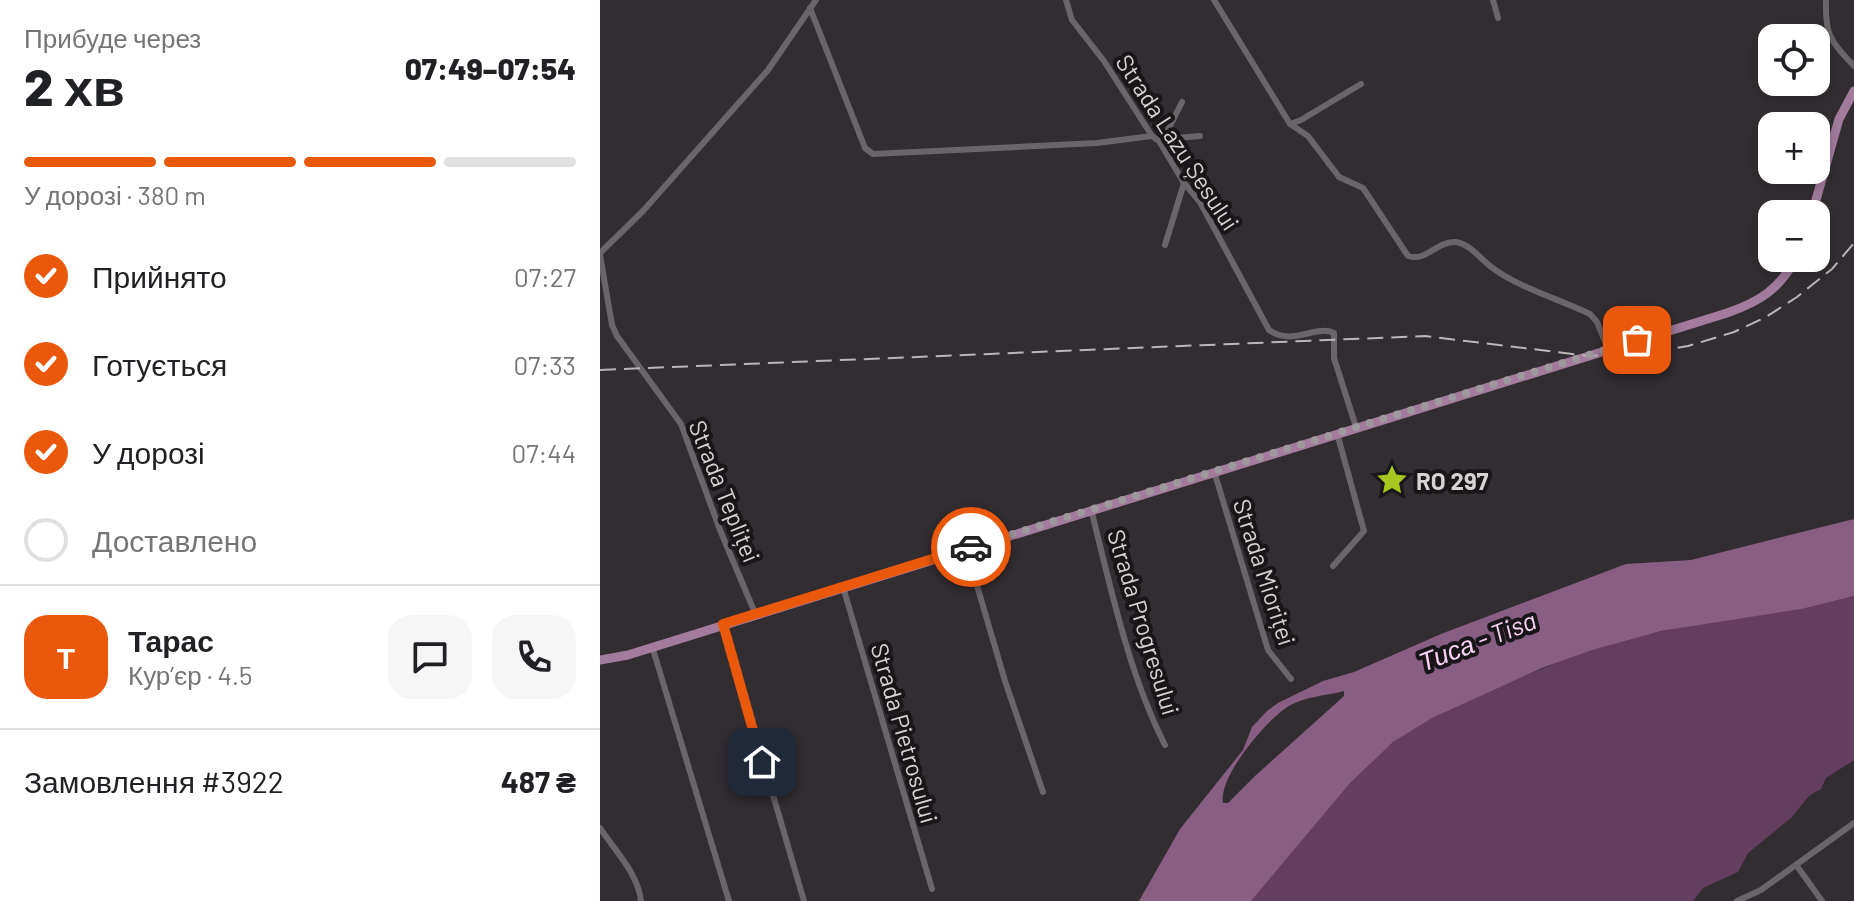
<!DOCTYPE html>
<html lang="uk">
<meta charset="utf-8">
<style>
body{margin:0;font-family:Barlow,sans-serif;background:#f6f6f6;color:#202124;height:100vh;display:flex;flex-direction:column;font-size:30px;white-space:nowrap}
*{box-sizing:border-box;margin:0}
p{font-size:26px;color:#757577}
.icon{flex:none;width:44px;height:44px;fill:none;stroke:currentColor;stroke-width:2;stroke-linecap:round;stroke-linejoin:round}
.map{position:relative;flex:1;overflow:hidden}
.side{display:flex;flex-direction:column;background:#fff;width:600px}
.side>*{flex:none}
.controls{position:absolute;left:1158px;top:24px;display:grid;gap:16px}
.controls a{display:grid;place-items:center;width:72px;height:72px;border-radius:16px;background:#fff;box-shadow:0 4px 12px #0003;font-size:40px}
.pin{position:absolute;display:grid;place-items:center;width:68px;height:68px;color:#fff;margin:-34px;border-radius:16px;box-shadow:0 4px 12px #0006}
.courier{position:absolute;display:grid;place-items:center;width:80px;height:80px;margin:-40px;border:6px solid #ea580c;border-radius:50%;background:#fff;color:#222;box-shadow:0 2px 10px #0007}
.headline em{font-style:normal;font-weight:800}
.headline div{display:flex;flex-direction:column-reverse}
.headline{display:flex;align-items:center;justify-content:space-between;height:136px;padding:0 24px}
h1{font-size:52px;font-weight:800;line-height:60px}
.bar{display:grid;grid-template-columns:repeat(4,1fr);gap:12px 8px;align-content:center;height:96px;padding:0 24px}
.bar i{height:10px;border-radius:6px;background:#e0e0e0}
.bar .active{background:#ea580c}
.bar p{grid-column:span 4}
.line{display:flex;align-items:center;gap:20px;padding:0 24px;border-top:2px solid #e0e0e0}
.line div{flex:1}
.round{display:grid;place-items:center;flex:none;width:84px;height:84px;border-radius:24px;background:#f6f6f6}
ol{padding:0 24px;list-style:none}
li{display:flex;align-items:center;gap:24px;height:88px}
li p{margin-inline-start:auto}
li .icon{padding:8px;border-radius:50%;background:#ea580c;color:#fff;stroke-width:4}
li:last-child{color:#757577}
li i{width:44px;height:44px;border:4px solid #e0e0e0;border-radius:50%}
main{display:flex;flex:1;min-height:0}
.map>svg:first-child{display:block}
</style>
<main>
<section class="side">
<div class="headline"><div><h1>2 хв</h1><p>Прибуде через</p></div><em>07:49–07:54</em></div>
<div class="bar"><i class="active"></i><i class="active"></i><i class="active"></i><i></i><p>У дорозі · 380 m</p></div>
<ol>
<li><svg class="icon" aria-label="check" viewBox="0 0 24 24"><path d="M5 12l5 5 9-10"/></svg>Прийнято<p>07:27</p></li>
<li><svg class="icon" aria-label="check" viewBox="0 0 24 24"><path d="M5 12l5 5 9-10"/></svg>Готується<p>07:33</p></li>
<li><svg class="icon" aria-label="check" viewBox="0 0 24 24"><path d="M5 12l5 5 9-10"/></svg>У дорозі<p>07:44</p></li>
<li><i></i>Доставлено</li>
</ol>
<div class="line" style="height:144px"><b class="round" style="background:#ea580c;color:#fff">Т</b><div><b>Тарас</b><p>Кур’єр · 4.5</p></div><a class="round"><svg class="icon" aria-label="chat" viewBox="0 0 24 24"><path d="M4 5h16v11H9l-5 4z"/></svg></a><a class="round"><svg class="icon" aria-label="phone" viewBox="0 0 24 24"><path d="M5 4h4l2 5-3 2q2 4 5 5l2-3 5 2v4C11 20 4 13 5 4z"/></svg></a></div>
<div class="line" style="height:104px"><div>Замовлення #3922</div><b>487 ₴</b></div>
</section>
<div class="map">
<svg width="1254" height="901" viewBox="0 0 1254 901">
<rect width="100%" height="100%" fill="#322d31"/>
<path fill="#643e5f" d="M1254,596V760L1226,778L1221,789L1209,796L1191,818L1148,853L1138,872L1103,888L1093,901H651C690,850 743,781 793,742C819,722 849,710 879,696C937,670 999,643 1062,631C1127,619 1190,612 1254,596Z"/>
<path fill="#895e83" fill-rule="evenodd" d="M1254,519V596L1201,609L1061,631L992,650L942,668L832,718L793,742L750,783L651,901H539L580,829L643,750L652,727L667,711L678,703L723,681L754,672L841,634L1026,564L1091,560ZM744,691V696L655,776L628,803H623C618,777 667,719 689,706C705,696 726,696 744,691Z"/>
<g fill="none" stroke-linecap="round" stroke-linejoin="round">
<g stroke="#6a6569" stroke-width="6">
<path d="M466,0L472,20L504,61L552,136L559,141L584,183L600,202L669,330C693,347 715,324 734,333V358L756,427"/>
<path d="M614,0L690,124L708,136L739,177L763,188L808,256C826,262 836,242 854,242C869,242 882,261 894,269C922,289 959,299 990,314L997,322L1008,349"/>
<polyline points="893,0 898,18"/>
<path d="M1226,0C1225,36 1230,40 1254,66"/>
<polyline points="210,8 265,148 273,154 497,143 552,136"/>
<polyline points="690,124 701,120 761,84"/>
<polyline points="564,139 600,136"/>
<polyline points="561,144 582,102"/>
<polyline points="565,245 584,183"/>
<polyline points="0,253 43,211 168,70 216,0"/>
<polyline points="0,255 12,325 17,336 81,424 120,530 155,613"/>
<polyline points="614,471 668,650 691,679"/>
<path d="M491,509C510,585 529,675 565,745"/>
<polyline points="366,548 405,681 443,792"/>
<polyline points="733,566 764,531 737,433"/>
<polyline points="243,587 332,889"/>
<polyline points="123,624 204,901"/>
<polyline points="52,646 129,901"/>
<path d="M0,828C15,851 38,873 41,901"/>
<polyline points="1197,866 1222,901"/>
<polyline points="1137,901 1161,890 1254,823"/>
</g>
<g stroke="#a27b9d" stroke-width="9">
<polyline points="1212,214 1239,119 1254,91"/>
<path d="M0,660L28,655L1127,313C1159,302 1180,289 1196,258"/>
</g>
<polyline stroke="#bab6b9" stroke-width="2" stroke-dasharray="16 8" stroke-linecap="butt" points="0,370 825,336 989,356 1054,352 1088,346 1134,332 1166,317 1197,297 1232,269 1254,243"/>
</g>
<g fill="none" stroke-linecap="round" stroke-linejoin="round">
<polyline stroke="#9d999c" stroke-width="8" stroke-dasharray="0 14.4" points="371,547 1037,340"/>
<polyline stroke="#ea580c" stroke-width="10" points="162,762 123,624 371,547"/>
</g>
<defs>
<symbol id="sight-bare" viewBox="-9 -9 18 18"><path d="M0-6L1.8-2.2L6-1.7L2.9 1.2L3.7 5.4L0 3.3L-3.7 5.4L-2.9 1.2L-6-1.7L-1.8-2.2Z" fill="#a7c820" stroke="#181618" stroke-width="2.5" paint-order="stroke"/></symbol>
</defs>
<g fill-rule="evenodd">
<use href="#sight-bare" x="770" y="458" width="44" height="44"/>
</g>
<g text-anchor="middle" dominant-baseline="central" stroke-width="8" stroke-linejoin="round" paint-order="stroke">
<g font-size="24" fill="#d6d3d5" stroke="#181618">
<text transform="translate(578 142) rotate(57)">Strada Lazu Șesului</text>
<text transform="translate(125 491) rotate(68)">Strada Tepliței</text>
<text transform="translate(665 572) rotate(72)">Strada Mioriței</text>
<text transform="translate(544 622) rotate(73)">Strada Progresului</text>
<text transform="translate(305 733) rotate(74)">Strada Pietrosului</text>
</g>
<g font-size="24" font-weight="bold" fill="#d6d3d5" stroke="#181618" text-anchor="start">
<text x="816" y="480">RO 297</text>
</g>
<g font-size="26" font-style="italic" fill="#fbd2f5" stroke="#181618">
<text transform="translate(877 640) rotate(-21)">Тиса - Tisa</text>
</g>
</g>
</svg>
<div class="controls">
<a><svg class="icon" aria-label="locate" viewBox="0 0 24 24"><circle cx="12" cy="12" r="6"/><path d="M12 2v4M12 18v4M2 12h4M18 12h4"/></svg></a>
<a>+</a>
<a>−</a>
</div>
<div class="pin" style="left:1037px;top:340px;background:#ea580c"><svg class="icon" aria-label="bag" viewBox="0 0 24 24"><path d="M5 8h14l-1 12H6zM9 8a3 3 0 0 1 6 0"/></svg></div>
<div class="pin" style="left:162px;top:762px;background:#1f2937"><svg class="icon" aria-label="home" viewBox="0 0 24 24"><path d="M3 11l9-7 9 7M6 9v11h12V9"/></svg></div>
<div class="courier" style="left:371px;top:547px"><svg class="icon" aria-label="car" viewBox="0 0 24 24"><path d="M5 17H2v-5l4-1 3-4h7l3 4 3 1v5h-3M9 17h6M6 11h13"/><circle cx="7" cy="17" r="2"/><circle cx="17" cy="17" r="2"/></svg></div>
</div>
</main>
